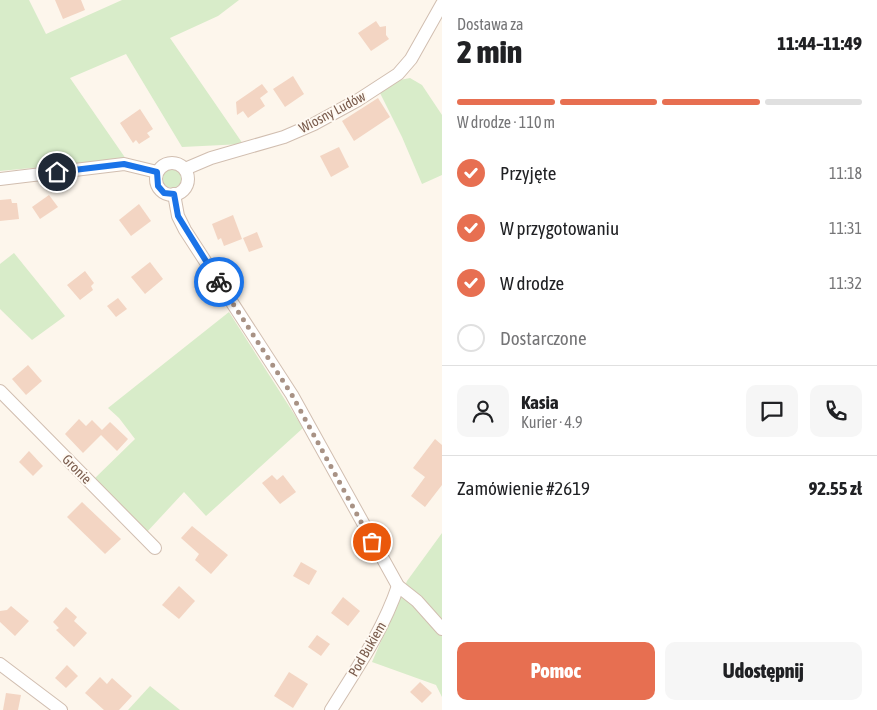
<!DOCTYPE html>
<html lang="pl">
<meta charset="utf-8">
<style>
body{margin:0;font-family:"Asap Condensed",sans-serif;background:#f6f6f6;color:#202124;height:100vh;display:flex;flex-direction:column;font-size:19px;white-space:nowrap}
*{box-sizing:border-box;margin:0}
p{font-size:16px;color:#757577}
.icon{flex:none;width:28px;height:28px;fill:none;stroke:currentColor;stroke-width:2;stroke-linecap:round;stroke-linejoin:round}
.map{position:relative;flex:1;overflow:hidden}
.panel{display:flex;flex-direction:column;background:#fff;width:435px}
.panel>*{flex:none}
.pin{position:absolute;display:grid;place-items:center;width:42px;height:42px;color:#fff;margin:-21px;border:2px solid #fff;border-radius:50%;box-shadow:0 1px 5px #0007}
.courier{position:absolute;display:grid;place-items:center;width:50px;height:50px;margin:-25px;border:4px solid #1a73e8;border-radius:50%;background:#fff;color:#222;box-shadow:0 1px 6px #0007}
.overview em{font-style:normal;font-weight:800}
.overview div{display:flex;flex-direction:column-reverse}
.overview{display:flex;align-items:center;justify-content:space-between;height:85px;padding:0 15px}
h1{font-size:32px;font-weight:800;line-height:38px}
.bar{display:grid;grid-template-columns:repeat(4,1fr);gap:8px 5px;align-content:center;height:60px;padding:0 15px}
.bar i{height:6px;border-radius:4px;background:#e0e0e0}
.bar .current{background:#e76f51}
.bar p{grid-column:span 4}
.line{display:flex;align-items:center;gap:12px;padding:0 15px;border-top:1px solid #e0e0e0}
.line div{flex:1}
.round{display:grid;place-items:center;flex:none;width:52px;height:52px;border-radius:10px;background:#f6f6f6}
ol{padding:0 15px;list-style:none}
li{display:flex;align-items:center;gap:15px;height:55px}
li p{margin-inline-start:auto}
li .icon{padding:5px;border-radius:50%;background:#e76f51;color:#fff;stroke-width:4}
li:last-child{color:#757577}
li i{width:28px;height:28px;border:2px solid #e0e0e0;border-radius:50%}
.action{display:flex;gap:10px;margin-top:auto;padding:10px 15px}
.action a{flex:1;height:58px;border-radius:10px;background:#e76f51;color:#fff;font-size:20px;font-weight:800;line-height:58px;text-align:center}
.action a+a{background:#f6f6f6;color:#202124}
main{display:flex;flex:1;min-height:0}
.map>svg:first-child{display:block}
</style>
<main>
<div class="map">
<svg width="442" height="710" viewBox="0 0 442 710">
<rect width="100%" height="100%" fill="#fdf6ec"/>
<g fill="#d8ecc9">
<polygon points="0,0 29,0 46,34 122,0 239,0 218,16 170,38 243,144 182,147 126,54 70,78 126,159 0,171"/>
<polygon points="410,78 422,85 442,115 442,175 422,184 402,137 380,93 400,80"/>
<circle cx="172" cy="178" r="10"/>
<polygon points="14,253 65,316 32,340 0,309 0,264"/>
<polygon points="229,312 303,428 206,516 184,492 146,533 93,480 135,439 119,418 108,408"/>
<polygon points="442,533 442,697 436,685 372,662 407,581"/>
<polygon points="150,686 180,710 128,710"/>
</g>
<g fill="#f3d5c3">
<polygon points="55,0 81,0 85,10 63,19"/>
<polygon points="376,21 380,27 386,26 386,35 389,39 371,51 358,33"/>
<polygon points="293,76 304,94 285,107 273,89"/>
<polygon points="262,84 268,92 260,98 265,106 248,118 243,111 237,115 236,102"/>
<polygon points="378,98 390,117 354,141 342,121"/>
<polygon points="140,109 153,129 147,133 150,137 139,144 136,140 133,143 120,123"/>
<polygon points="339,147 349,167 331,177 320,156"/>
<polygon points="49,195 58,207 40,219 32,207"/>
<polygon points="11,199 12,203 17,203 19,219 0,221 0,200"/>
<polygon points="139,204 151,221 131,236 119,220"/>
<polygon points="233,215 242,239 224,246 221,238 218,240 212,224"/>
<polygon points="257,232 263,247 249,252 243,238"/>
<polygon points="150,262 163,279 145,294 131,277"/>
<polygon points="85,271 94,283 91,286 93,290 80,300 67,285"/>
<polygon points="118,298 127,309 116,317 107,306"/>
<polygon points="28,365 42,381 26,395 12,379"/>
<polygon points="79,419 86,426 92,420 102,430 110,422 128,439 117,451 101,435 83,453 65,434"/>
<polygon points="435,439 442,445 442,485 425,507 411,496 425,477 413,468"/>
<polygon points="29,451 43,466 33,476 19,462"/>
<polygon points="272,475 277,480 283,475 296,492 280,504 262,483"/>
<polygon points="82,502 121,539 105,554 67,517"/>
<polygon points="192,526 228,555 211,574 195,560 199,554 181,538"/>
<polygon points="301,562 317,571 309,585 293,576"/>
<polygon points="179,586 195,601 179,619 162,605"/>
<polygon points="343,597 360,611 348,626 331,613"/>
<polygon points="11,606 29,621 15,636 0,622 0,611 7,610"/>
<polygon points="66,607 77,617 74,621 87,633 74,647 56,630 59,628 53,622"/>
<polygon points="317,635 330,644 321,656 308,647"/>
<polygon points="67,665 78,676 66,688 55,678"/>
<polygon points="289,672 308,684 293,708 274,696"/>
<polygon points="100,677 107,684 112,678 132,696 119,710 104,710 85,693"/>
<polygon points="420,682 432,693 422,703 410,692"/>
<polygon points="6,693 21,695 18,710 3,710"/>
</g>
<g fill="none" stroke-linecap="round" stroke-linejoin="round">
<defs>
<g id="minor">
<circle cx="172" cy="179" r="16"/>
<polyline points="185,169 211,158 284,137 314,124 358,100 398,74 411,59 442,4"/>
<polyline points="0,179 124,164 157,172"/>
<polyline points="174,194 178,216 185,230 292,395 398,586 417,601 442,629"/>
<polyline points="0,391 155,548"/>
<polyline points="0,664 61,710"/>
<path d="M331,710C355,671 383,631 398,586"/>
</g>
</defs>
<use href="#minor" stroke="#d1beb0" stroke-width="14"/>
<use href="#minor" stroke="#fff" stroke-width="12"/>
</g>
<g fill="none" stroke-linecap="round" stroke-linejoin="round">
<polyline stroke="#a89285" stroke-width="5" stroke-dasharray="0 9" points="219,282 292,395 372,542"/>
<polyline stroke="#1a73e8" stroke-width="6" points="57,172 124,164 157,172 158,186 164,193 174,194 178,216 219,282"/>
</g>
<g text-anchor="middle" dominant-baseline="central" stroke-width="4" stroke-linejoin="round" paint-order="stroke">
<g font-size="14" fill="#7a5c4d" stroke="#fffaf3">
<text transform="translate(332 112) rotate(-28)">Wiosny Ludów</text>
<text transform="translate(77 469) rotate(45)">Gronie</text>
<text transform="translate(367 649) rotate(-60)">Pod Bukiem</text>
</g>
</g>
</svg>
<div class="pin" style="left:372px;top:542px;background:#ea580c"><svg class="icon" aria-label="bag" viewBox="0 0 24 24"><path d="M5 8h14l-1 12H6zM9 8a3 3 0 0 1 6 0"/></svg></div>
<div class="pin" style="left:57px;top:172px;background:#1f2937"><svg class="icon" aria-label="home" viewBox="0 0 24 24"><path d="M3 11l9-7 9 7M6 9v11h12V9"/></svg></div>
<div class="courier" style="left:219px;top:282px"><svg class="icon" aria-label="bike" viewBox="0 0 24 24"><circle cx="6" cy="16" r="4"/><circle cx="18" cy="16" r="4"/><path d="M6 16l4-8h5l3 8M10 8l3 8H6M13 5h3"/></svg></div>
</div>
<section class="panel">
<div class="overview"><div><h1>2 min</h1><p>Dostawa za</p></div><em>11:44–11:49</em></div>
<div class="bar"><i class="current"></i><i class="current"></i><i class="current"></i><i></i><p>W drodze · 110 m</p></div>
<ol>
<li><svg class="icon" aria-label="check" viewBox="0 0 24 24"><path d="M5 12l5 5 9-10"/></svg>Przyjęte<p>11:18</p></li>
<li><svg class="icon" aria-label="check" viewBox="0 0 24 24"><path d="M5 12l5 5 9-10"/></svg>W przygotowaniu<p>11:31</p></li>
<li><svg class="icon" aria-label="check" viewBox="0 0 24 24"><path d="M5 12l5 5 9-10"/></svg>W drodze<p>11:32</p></li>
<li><i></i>Dostarczone</li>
</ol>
<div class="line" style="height:90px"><a class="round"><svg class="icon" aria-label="person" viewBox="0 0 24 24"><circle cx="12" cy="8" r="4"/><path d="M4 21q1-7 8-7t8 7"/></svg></a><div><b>Kasia</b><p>Kurier · 4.9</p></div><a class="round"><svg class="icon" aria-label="chat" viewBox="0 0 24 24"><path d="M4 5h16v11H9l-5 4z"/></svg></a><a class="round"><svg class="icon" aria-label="phone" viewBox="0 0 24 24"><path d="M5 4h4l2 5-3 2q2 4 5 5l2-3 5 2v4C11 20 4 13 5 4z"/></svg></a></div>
<div class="line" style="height:65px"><div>Zamówienie #2619</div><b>92.55 zł</b></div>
<div class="action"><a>Pomoc</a><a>Udostępnij</a></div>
</section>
</main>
